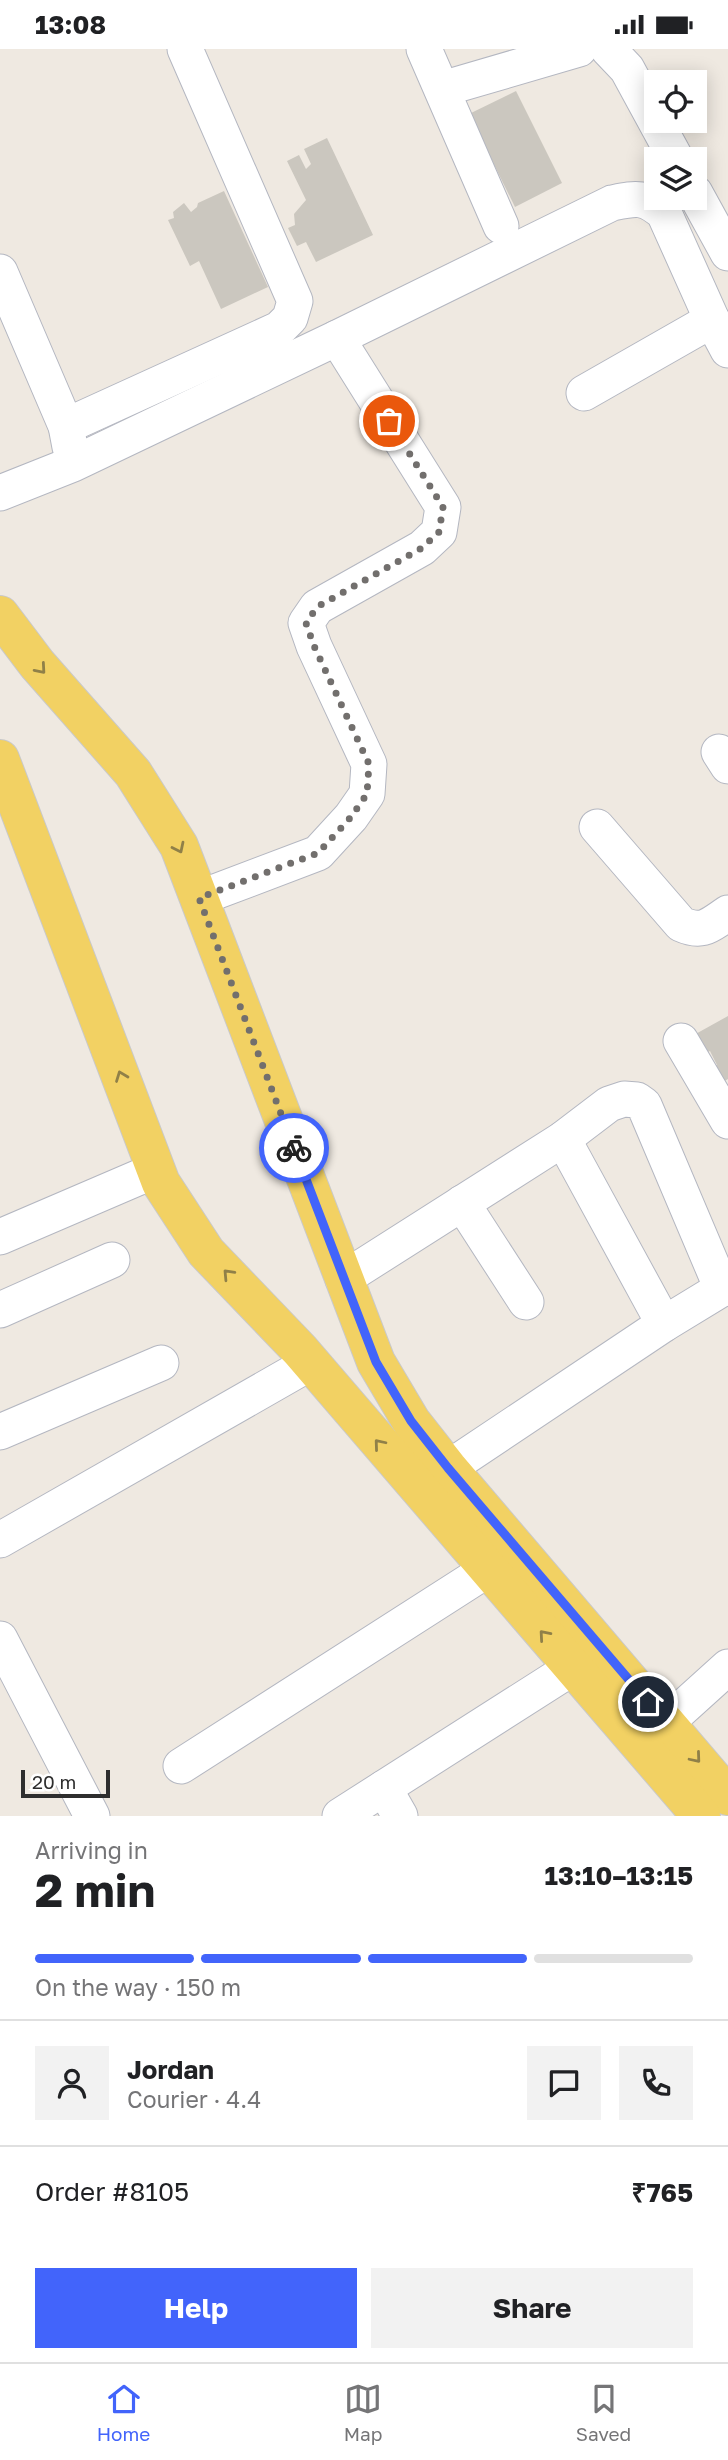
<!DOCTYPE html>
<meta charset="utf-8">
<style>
body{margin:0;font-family:"Golos Text",sans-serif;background:#f2f2f2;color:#202124;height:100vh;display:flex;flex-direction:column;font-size:26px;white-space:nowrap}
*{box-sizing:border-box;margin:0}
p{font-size:23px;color:#757577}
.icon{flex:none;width:38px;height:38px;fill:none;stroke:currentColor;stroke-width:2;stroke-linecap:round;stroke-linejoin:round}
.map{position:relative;height:1767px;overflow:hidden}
.drawer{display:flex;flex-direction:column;background:#fff;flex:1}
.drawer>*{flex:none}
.controls{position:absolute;left:644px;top:21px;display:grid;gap:14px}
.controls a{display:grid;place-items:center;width:63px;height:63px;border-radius:0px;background:#fff;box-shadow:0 4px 18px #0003;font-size:35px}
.scale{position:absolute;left:21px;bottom:18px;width:89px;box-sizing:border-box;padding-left:7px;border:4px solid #2e2e2e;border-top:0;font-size:19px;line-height:24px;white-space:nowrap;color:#2e2e2e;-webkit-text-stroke:5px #fff;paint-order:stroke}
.pin{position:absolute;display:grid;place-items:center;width:60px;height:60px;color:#fff;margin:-30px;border:4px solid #fff;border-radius:50%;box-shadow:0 2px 7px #0007}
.courier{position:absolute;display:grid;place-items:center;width:70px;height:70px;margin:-35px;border:5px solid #4264fb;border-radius:50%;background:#fff;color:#222;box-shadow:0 2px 9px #0007}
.overview em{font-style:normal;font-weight:700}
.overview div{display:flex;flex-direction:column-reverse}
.overview{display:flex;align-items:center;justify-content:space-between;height:119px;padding:0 35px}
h1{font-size:46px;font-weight:700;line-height:52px}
.bar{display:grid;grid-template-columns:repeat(4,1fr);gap:10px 7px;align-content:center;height:84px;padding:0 35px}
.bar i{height:9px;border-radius:5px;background:#e0e0e0}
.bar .selected{background:#4264fb}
.bar p{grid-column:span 4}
.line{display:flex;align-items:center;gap:18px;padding:0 35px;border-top:2px solid #e0e0e0}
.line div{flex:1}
.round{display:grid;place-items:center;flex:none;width:74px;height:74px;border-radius:0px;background:#f2f2f2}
.button{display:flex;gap:14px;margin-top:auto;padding:14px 35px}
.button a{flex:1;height:80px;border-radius:0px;background:#4264fb;color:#fff;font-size:28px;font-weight:700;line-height:80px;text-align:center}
.button a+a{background:#f2f2f2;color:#202124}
.status{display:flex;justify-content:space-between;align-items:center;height:49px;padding:0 35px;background:#fff;direction:ltr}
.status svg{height:19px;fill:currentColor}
.dock{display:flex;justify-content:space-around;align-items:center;height:98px;border-top:2px solid #e0e0e0;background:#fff;font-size:19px;color:#757577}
.dock a{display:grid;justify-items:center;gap:4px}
.dock .selected{color:#4264fb}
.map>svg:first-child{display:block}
</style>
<div class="status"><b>13:08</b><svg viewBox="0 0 49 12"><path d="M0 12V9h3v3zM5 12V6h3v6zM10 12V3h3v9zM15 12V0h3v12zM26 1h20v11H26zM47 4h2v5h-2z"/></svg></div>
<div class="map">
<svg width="728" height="1767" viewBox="0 0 728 1767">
<rect width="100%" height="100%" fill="#efe9e1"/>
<g fill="#cbc7bf">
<polygon points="516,42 562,134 515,158 469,65"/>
<polygon points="327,89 373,186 316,213 306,193 297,197 288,179 295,176 294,165 306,151 287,112 299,106 306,120 311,115 304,100"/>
<polygon points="224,142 268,238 221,260 199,212 190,217 168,171 174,169 173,163 184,154 191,163 197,158 198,154"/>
<polygon points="728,967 728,1030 716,1037 707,1021 717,1016 710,1002 702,1006 692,987"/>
</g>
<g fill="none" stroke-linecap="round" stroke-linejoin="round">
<defs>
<g id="minor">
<polyline points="424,0 501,177"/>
<polyline points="608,0 627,20 676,110"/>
<polyline points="442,40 579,0"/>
<polyline points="695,144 728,204"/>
<polyline points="0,223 66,377 70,398"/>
<polyline points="584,344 712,271"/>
<polyline points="66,377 279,280 290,269 295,252 185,0"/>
<path d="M0,444L73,415L337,289L612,154C637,149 644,147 664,164L712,271L728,301"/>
<polyline points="719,703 728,717"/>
<path d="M597,778L681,875C703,885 710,876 728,864"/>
<polyline points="199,849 318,804 351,768 367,745 369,715 314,597 306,574 317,558 422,499 439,483 443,458 337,289"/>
<polyline points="681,992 728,1072"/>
<polyline points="563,1090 664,1275"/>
<polyline points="462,1154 526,1253"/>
<polyline points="0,1188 156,1121"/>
<polyline points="343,1230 563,1090 609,1055 624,1050 637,1051 644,1056 722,1240"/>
<polyline points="0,1261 112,1211"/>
<polyline points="0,1383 161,1314"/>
<polyline points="426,1434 664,1275 728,1236"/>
<polyline points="0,1491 310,1314"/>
<polyline points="0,1590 92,1767"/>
<polyline points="666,1674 728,1618"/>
<polyline points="181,1717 487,1521"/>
<polyline points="384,1739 400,1767"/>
<polyline points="340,1767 572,1619"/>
</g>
<g id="major">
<polyline points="0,566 37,615 133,724 179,797 376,1313 411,1372 448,1419 728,1747"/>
<polyline points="0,710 161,1134 206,1203 300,1301 701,1767"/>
</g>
</defs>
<use href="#minor" stroke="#b4b7c1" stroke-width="37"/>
<use href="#major" stroke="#c9c9c9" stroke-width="40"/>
<use href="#minor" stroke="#fff" stroke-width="35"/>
<use href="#major" stroke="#f2d163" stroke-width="38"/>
</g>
<defs><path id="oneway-chevron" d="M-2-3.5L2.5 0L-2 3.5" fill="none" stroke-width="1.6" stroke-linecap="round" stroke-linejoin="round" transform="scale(1.75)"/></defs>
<g stroke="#908048">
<use href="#oneway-chevron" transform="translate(41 620) rotate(49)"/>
<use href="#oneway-chevron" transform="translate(179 799) rotate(64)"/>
<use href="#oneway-chevron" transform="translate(121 1027) rotate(-111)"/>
<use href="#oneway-chevron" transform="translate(228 1225) rotate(-133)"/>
<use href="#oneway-chevron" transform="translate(379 1395) rotate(-130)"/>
<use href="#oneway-chevron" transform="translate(544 1586) rotate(-131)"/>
<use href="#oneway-chevron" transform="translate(696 1709) rotate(50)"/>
</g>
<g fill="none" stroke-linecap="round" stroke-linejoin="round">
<polyline stroke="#726f6d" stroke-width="7" stroke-dasharray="0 12.6" points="294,1099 199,849 318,804 351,768 367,745 369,715 314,597 306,574 317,558 422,499 439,483 443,458 389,372"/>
<polyline stroke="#4264fb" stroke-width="9" points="294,1099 376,1313 411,1372 448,1419 648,1653"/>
</g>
</svg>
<div class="controls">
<a><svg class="icon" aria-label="locate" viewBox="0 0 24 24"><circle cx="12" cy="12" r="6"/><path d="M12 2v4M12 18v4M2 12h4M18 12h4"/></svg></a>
<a><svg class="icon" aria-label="layers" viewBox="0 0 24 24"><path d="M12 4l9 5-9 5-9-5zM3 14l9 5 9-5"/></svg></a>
</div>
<div class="scale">20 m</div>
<div class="pin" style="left:389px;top:372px;background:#ea580c"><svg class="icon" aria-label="bag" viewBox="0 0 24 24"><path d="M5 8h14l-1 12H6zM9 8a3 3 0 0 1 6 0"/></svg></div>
<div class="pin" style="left:648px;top:1653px;background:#1f2937"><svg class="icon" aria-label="home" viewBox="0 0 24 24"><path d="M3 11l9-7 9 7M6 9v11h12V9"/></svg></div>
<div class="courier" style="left:294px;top:1099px"><svg class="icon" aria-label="bike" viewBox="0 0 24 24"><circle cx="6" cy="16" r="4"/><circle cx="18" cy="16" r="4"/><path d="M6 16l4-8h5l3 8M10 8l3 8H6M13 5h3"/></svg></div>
</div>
<section class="drawer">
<div class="overview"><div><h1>2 min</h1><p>Arriving in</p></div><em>13:10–13:15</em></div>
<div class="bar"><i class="selected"></i><i class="selected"></i><i class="selected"></i><i></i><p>On the way · 150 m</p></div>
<div class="line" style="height:126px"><a class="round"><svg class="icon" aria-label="person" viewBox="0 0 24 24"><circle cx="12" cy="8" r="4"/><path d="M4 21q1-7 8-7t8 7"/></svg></a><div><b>Jordan</b><p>Courier · 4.4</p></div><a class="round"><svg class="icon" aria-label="chat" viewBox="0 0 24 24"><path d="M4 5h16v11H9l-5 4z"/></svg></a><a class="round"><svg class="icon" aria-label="phone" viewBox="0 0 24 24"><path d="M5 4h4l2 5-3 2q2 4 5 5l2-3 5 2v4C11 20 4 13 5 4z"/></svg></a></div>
<div class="line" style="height:91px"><div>Order #8105</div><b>₹765</b></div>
<div class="button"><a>Help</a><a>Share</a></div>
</section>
<nav class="dock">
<a class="selected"><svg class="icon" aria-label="home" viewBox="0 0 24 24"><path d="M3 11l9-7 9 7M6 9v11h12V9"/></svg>Home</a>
<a><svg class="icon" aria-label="map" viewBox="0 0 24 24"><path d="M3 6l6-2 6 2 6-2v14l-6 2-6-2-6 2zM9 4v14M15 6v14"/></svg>Map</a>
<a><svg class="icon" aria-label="saved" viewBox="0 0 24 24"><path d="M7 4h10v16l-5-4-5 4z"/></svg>Saved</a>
</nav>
